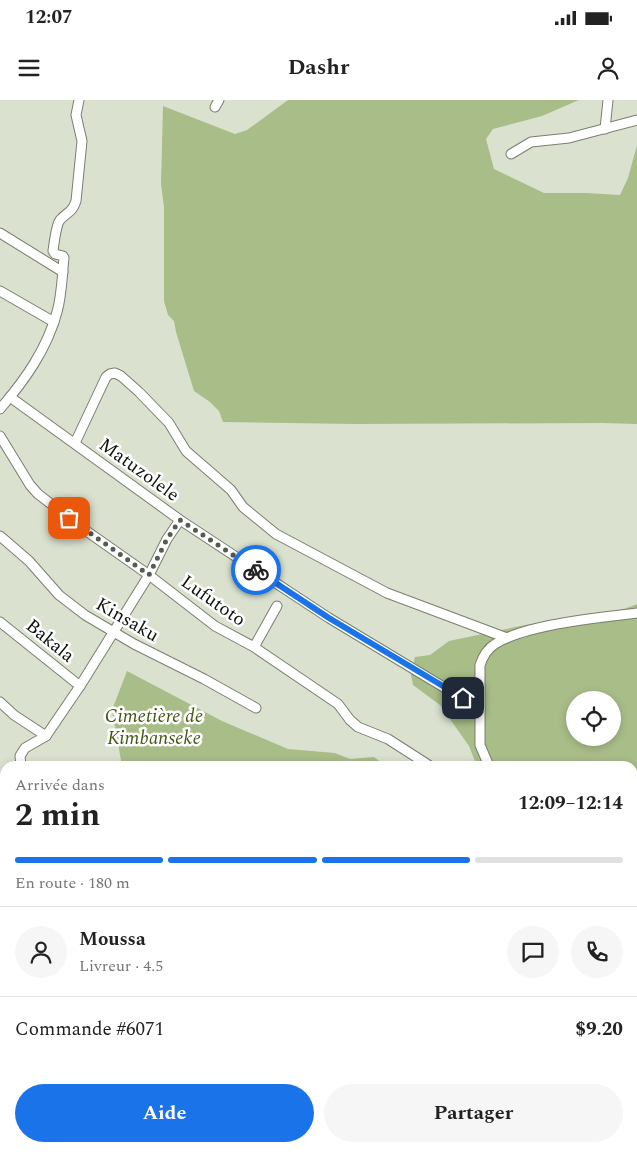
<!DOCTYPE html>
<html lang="fr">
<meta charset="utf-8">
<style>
body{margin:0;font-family:Spectral,serif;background:#f6f6f6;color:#222;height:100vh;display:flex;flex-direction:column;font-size:19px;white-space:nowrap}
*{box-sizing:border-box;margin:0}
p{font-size:16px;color:#767676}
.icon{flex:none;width:28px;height:28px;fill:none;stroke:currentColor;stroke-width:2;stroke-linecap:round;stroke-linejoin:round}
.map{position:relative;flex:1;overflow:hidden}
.panel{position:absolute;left:0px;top:661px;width:638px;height:391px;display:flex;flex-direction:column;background:#fff;border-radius:15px 15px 0 0;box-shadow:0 2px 8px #0003}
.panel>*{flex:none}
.controls{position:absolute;left:566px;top:591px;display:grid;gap:10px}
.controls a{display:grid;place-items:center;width:55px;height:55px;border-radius:50%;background:#fff;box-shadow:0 2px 8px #0003;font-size:25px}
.pin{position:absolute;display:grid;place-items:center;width:42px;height:42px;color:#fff;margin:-21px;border-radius:10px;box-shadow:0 2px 8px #0006}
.courier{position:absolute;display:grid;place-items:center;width:50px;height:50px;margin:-25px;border:4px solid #1a73e8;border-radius:50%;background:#fff;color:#222;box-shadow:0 1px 6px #0007}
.head em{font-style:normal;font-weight:700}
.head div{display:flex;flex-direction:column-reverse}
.head{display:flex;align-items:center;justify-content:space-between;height:85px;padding:0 15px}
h1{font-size:32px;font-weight:700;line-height:38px}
.bar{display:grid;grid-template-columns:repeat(4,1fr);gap:8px 5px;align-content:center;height:60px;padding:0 15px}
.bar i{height:6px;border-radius:4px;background:#e0e0e0}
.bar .selected{background:#1a73e8}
.bar p{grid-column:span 4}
.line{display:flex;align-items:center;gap:12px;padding:0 15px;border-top:1px solid #e0e0e0}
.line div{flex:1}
.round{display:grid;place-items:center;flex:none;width:52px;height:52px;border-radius:26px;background:#f6f6f6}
.action{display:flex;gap:10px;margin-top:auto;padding:10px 15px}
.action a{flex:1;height:58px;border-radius:30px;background:#1a73e8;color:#fff;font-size:20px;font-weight:700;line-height:58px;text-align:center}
.action a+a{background:#f6f6f6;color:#222}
.status{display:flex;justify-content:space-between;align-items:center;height:35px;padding:0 25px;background:#fff;direction:ltr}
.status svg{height:14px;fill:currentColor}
header{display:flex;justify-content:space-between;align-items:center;height:65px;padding:0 15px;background:#fff;font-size:22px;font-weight:700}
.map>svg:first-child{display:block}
</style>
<div class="status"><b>12:07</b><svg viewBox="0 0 49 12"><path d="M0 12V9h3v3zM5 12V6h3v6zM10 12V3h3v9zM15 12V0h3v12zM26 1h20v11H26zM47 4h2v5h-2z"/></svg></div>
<header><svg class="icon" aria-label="menu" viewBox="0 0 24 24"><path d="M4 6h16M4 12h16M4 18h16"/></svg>Dashr<svg class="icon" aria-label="person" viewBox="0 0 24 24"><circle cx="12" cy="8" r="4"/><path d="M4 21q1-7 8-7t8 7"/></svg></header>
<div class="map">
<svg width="637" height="1052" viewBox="0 0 637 1052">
<rect width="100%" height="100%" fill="#dae2cf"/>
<g fill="#a9bd89" fill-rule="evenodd">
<polygon points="288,0 579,0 542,16 493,29 486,39 494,69 544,93 586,93 620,95 628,78 637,45 637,324 602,323 354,324 223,322 219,311 210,302 194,291 176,232 174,221 168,215 164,201 164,107 161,84 163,6 235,34 247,30"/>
<path d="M637,504V1052H472V1048H632V666H477L469,646L440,605L413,585L411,575L415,557L430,555L449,541L525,525L624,509ZM575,600H612V638H575Z"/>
<polygon points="127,571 222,621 288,649 335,653 350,659 374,657 386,666 122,666 112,610"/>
<polygon points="0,770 5,781 5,1048 68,1048 67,1052 2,1052 0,1046"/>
</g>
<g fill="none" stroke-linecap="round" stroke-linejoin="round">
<g stroke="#788f4f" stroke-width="2.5">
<polyline points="0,802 5,801"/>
<polyline points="487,1048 488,1052"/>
</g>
<defs>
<g id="minor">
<polyline points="215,7 219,0"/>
<polyline points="605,29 608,0"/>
<polyline points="511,54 531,42 569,38 637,20"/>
<polyline points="0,133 63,172"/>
<polyline points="0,191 54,222"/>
<polyline points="10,297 180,420 329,518 480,609"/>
<path d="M0,309C25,280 47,249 57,212C62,195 62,176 64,158L63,156L55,154L53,151C54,144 56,125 60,120C67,112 72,113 76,101L82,41L76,15L79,0"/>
<polyline points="0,336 30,385 38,394 85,430 149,475 215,526 254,547 338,604 350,620 358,627 388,639 430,666"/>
<polyline points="75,343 106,277 110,274 115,273 121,276 139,292 169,323 186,351 231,390 243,407 276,434 387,493 507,538"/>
<polyline points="0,436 29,461 59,495 85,515 134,544 204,579 256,608"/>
<polyline points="0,522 80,586"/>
<polyline points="254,547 277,506"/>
<polyline points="0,602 14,615 46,636"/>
<polyline points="21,666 20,656 25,648 46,636 80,586 149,475 167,439 180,420"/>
<path d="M489,666L480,645V565C483,556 487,549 495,544C526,524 599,518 637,513"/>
<polyline points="632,990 637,998"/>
<polyline points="239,1048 241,1052"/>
<polyline points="316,1048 319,1052"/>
<polyline points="437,1048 439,1052"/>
<polyline points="346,1052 353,1048"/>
</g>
</defs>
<use href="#minor" stroke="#787f6e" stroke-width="11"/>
<use href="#minor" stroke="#fff" stroke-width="9"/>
</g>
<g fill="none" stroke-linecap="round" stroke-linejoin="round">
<polyline stroke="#565b50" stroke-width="5" stroke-dasharray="0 9" points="69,418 149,475 167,439 180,420 256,470"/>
<polyline stroke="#1a73e8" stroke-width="6" points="256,470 329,518 463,598"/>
</g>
<g text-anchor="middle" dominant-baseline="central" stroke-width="5" stroke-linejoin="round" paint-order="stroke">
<g font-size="19" fill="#0f120b" stroke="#fff">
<text transform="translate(139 370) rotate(36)">Matuzolele</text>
<text transform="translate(213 501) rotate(35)">Lufutoto</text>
<text transform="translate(127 520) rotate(30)">Kinsaku</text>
<text transform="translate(50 541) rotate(39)">Bakala</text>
</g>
<g font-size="19" font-style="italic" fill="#425810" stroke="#fff">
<text x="154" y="616">Cimetière de<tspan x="154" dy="22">Kimbanseke</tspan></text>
</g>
</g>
</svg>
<div class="controls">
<a><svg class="icon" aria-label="locate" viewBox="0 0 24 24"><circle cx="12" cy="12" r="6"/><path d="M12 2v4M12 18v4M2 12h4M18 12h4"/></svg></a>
</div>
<div class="pin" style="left:69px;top:418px;background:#ea580c"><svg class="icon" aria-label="bag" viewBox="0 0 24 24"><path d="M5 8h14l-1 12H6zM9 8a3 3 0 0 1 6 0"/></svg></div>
<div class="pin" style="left:463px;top:598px;background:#1f2937"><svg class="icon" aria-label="home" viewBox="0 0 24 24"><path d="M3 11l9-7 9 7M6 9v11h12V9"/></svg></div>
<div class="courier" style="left:256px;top:470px"><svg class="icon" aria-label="bike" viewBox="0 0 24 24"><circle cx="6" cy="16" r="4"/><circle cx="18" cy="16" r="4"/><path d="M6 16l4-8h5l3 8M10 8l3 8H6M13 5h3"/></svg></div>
<section class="panel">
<div class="head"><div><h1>2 min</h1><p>Arrivée dans</p></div><em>12:09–12:14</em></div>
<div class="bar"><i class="selected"></i><i class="selected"></i><i class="selected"></i><i></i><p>En route · 180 m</p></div>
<div class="line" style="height:90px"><a class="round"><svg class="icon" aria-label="person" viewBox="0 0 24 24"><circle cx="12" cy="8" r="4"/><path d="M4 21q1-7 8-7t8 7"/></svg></a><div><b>Moussa</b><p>Livreur · 4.5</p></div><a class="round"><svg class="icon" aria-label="chat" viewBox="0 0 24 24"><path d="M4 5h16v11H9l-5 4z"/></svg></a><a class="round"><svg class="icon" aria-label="phone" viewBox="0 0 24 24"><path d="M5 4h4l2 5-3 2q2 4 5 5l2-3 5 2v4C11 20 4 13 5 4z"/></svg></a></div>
<div class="line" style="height:65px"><div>Commande #6071</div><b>$9.20</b></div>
<div class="action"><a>Aide</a><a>Partager</a></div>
</section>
</div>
